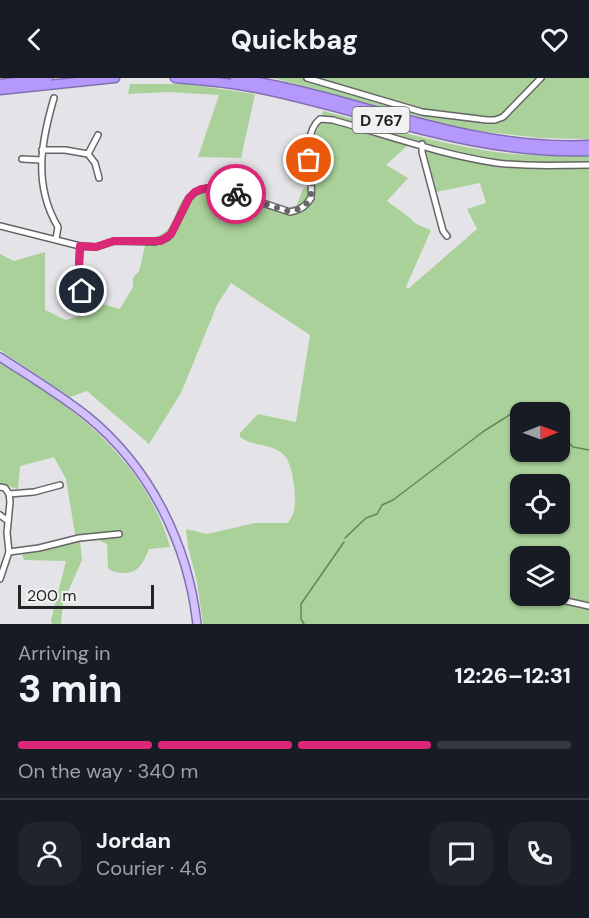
<!DOCTYPE html>
<meta charset="utf-8">
<style>
body{margin:0;font-family:"DM Sans",sans-serif;background:#20242c;color:#f1f3f6;height:100vh;display:flex;flex-direction:column;font-size:22px;white-space:nowrap}
*{box-sizing:border-box;margin:0}
p{font-size:20px;color:#9ea1a6}
.icon{flex:none;width:33px;height:33px;fill:none;stroke:currentColor;stroke-width:2;stroke-linecap:round;stroke-linejoin:round}
.map{position:relative;height:546px;overflow:hidden}
.side{display:flex;flex-direction:column;background:#171b24;flex:1}
.side>*{flex:none}
.needle{width:39px;rotate:89deg}
.fabs{position:absolute;left:510px;top:324px;display:grid;gap:12px}
.fabs a{display:grid;place-items:center;width:60px;height:60px;border-radius:12px;background:#171b24;box-shadow:0 2px 4px #0004;font-size:30px}
.scale{position:absolute;left:18px;bottom:15px;width:136px;box-sizing:border-box;padding-left:6px;border:3px solid #242425;border-top:0;font-size:16px;line-height:21px;white-space:nowrap;color:#242425;-webkit-text-stroke:4px #f1f1f4;paint-order:stroke}
.pin{position:absolute;display:grid;place-items:center;width:51px;height:51px;color:#fff;margin:-26px;border:3px solid #fff;border-radius:50%;box-shadow:0 2px 6px #0007}
.courier{position:absolute;display:grid;place-items:center;width:60px;height:60px;margin:-30px;border:4px solid #db2777;border-radius:50%;background:#fff;color:#222;box-shadow:0 2px 8px #0007}
.head em{font-style:normal;font-weight:800}
.head div{display:flex;flex-direction:column-reverse}
.head{display:flex;align-items:center;justify-content:space-between;height:102px;padding:0 18px}
h1{font-size:39px;font-weight:800;line-height:45px}
.bar{display:grid;grid-template-columns:repeat(4,1fr);gap:9px 6px;align-content:center;height:72px;padding:0 18px}
.bar i{height:8px;border-radius:4px;background:#363941}
.bar .selected{background:#db2777}
.bar p{grid-column:span 4}
.line{display:flex;align-items:center;gap:15px;padding:0 18px;border-top:2px solid #363941}
.line div{flex:1}
.round{display:grid;place-items:center;flex:none;width:63px;height:63px;border-radius:18px;background:#20242c}
header{display:flex;justify-content:space-between;align-items:center;height:78px;padding:0 18px;background:#171b24;font-size:27px;font-weight:800}
.map>svg:first-child{display:block}
</style>
<header><svg class="icon" aria-label="back" viewBox="0 0 24 24"><path d="M15 5l-7 7 7 7"/></svg>Quickbag<svg class="icon" aria-label="heart" viewBox="0 0 24 24"><path d="M12 20l-8-8c-3-5 5-10 8-4 3-6 11-1 8 4z"/></svg></header>
<div class="map">
<svg width="589" height="546" viewBox="0 0 589 546">
<rect width="100%" height="100%" fill="#e4e3e7"/>
<g fill="#a9d199" fill-rule="evenodd">
<polygon points="273,0 589,0 589,61 541,60 469,52"/>
<polygon points="130,6 186,6 255,16 241,80 198,79 219,17 168,14 128,16"/>
<path d="M323,33C377,47 432,64 488,73C521,78 555,78 589,78V546H203L197,504L188,469L186,451L207,456L255,445H288C290,441 294,436 294,432C297,419 293,386 284,377C272,365 253,369 240,359V355L258,336L296,344L310,257L231,205L217,227L181,315L149,366L87,313L70,319L0,272V176L14,183L45,174V232L66,242L76,239L88,222L120,231L133,209V200L139,193L147,160C188,158 163,113 210,107L288,130L296,129L303,111L313,106L314,62ZM408,67L426,72L436,114L480,105L486,125L467,131L477,151L408,211L406,209L431,152L416,146L410,140L387,123L408,100L386,87ZM520,334H560V374H520ZM520,406H560V446H520ZM520,478H560V518H520Z"/>
<path d="M0,283C73,328 146,383 170,469L149,471C143,485 139,496 121,495C115,494 112,494 108,490L107,466L98,462L80,464L82,482L63,525L61,546H52L51,542L66,483L24,482L22,476L76,462L66,401L54,379L20,388L18,411L0,406Z"/>
</g>
<g fill="none" stroke-linecap="round" stroke-linejoin="round">
<g stroke="#638655" stroke-width="1.5">
<polyline points="560,356 573,369 589,372"/>
<polyline points="345,460 366,440 377,436 382,427 393,422 484,353 511,336 520,339"/>
<polyline points="304,546 301,541 301,526 344,464"/>
</g>
<defs>
<g id="minor">
<polyline points="307,0 422,34 487,42 495,42 503,39 541,0"/>
<path d="M54,20C41,64 33,107 58,149L56,161"/>
<polyline points="422,66 422,74 443,153 447,158"/>
<polyline points="42,72 65,72 88,76 95,85 99,100"/>
<polyline points="88,76 98,57"/>
<polyline points="22,81 41,82"/>
<path d="M0,148L80,168L96,169L114,163L155,164L167,160L171,156L189,120L195,114L207,110L220,111L290,134C300,132 305,129 311,120C314,98 300,57 320,41L333,42C387,57 442,77 497,85C528,89 558,87 589,87"/>
<polyline points="80,168 79,188 82,213"/>
<polyline points="0,409 5,410 9,416 10,424 7,455 9,474 0,501"/>
<polyline points="9,416 34,414 60,407"/>
<polyline points="0,437 8,443"/>
<polyline points="9,474 39,470 79,460 119,456"/>
<polyline points="518,512 520,512"/>
<polyline points="544,518 589,528"/>
</g>
<path id="major" d="M0,279C29,298 59,316 87,338C150,389 188,466 197,546"/>
<g id="highway">
<path d="M175,0C202,2 230,5 257,10C370,33 471,77 589,73"/>
<path d="M235,0C356,18 463,73 589,67"/>
<polyline points="0,6 48,0"/>
<polyline points="0,12 115,0"/>
</g>
</defs>
<use href="#minor" stroke="#656467" stroke-width="8"/>
<use href="#major" stroke="#826fb1" stroke-width="10"/>
<use href="#highway" stroke="#826fb1" stroke-width="11"/>
<use href="#minor" stroke="#fff" stroke-width="5"/>
<use href="#major" stroke="#d3c1fd" stroke-width="7"/>
<use href="#highway" stroke="#b598fc" stroke-width="8"/>
</g>
<g fill="none" stroke-linecap="round" stroke-linejoin="round">
<path stroke="#676769" stroke-width="6" stroke-dasharray="0 10.8" d="M236,116L290,134C320,127 311,105 309,82"/>
<polyline stroke="#db2777" stroke-width="8" points="82,213 79,188 80,168 96,169 114,163 161,163 171,156 189,120 195,114 201,111 213,110 236,116"/>
</g>
<g text-anchor="middle" dominant-baseline="central" stroke-width="4.5" stroke-linejoin="round" paint-order="stroke">
<rect fill="#f1f1f4" stroke="#626263" stroke-width="1.5" x="352.5" y="29" width="57" height="26" rx="4.5"/>
<g font-size="16" font-weight="bold" fill="#242425">
<text x="381" y="42">D 767</text>
</g>
</g>
</svg>
<div class="fabs">
<a><svg class="needle" viewBox="-14 -14 28 28"><path d="M0-13l5 13h-10z" fill="#e53935"/><path d="M0 13l5-13h-10z" fill="#9ea1a6"/></svg></a>
<a><svg class="icon" aria-label="locate" viewBox="0 0 24 24"><circle cx="12" cy="12" r="6"/><path d="M12 2v4M12 18v4M2 12h4M18 12h4"/></svg></a>
<a><svg class="icon" aria-label="layers" viewBox="0 0 24 24"><path d="M12 4l9 5-9 5-9-5zM3 14l9 5 9-5"/></svg></a>
</div>
<div class="scale">200 m</div>
<div class="pin" style="left:309px;top:82px;background:#ea580c"><svg class="icon" aria-label="bag" viewBox="0 0 24 24"><path d="M5 8h14l-1 12H6zM9 8a3 3 0 0 1 6 0"/></svg></div>
<div class="pin" style="left:82px;top:213px;background:#1f2937"><svg class="icon" aria-label="home" viewBox="0 0 24 24"><path d="M3 11l9-7 9 7M6 9v11h12V9"/></svg></div>
<div class="courier" style="left:236px;top:116px"><svg class="icon" aria-label="bike" viewBox="0 0 24 24"><circle cx="6" cy="16" r="4"/><circle cx="18" cy="16" r="4"/><path d="M6 16l4-8h5l3 8M10 8l3 8H6M13 5h3"/></svg></div>
</div>
<section class="side">
<div class="head"><div><h1>3 min</h1><p>Arriving in</p></div><em>12:26–12:31</em></div>
<div class="bar"><i class="selected"></i><i class="selected"></i><i class="selected"></i><i></i><p>On the way · 340 m</p></div>
<div class="line" style="height:108px"><a class="round"><svg class="icon" aria-label="person" viewBox="0 0 24 24"><circle cx="12" cy="8" r="4"/><path d="M4 21q1-7 8-7t8 7"/></svg></a><div><b>Jordan</b><p>Courier · 4.6</p></div><a class="round"><svg class="icon" aria-label="chat" viewBox="0 0 24 24"><path d="M4 5h16v11H9l-5 4z"/></svg></a><a class="round"><svg class="icon" aria-label="phone" viewBox="0 0 24 24"><path d="M5 4h4l2 5-3 2q2 4 5 5l2-3 5 2v4C11 20 4 13 5 4z"/></svg></a></div>
</section>
